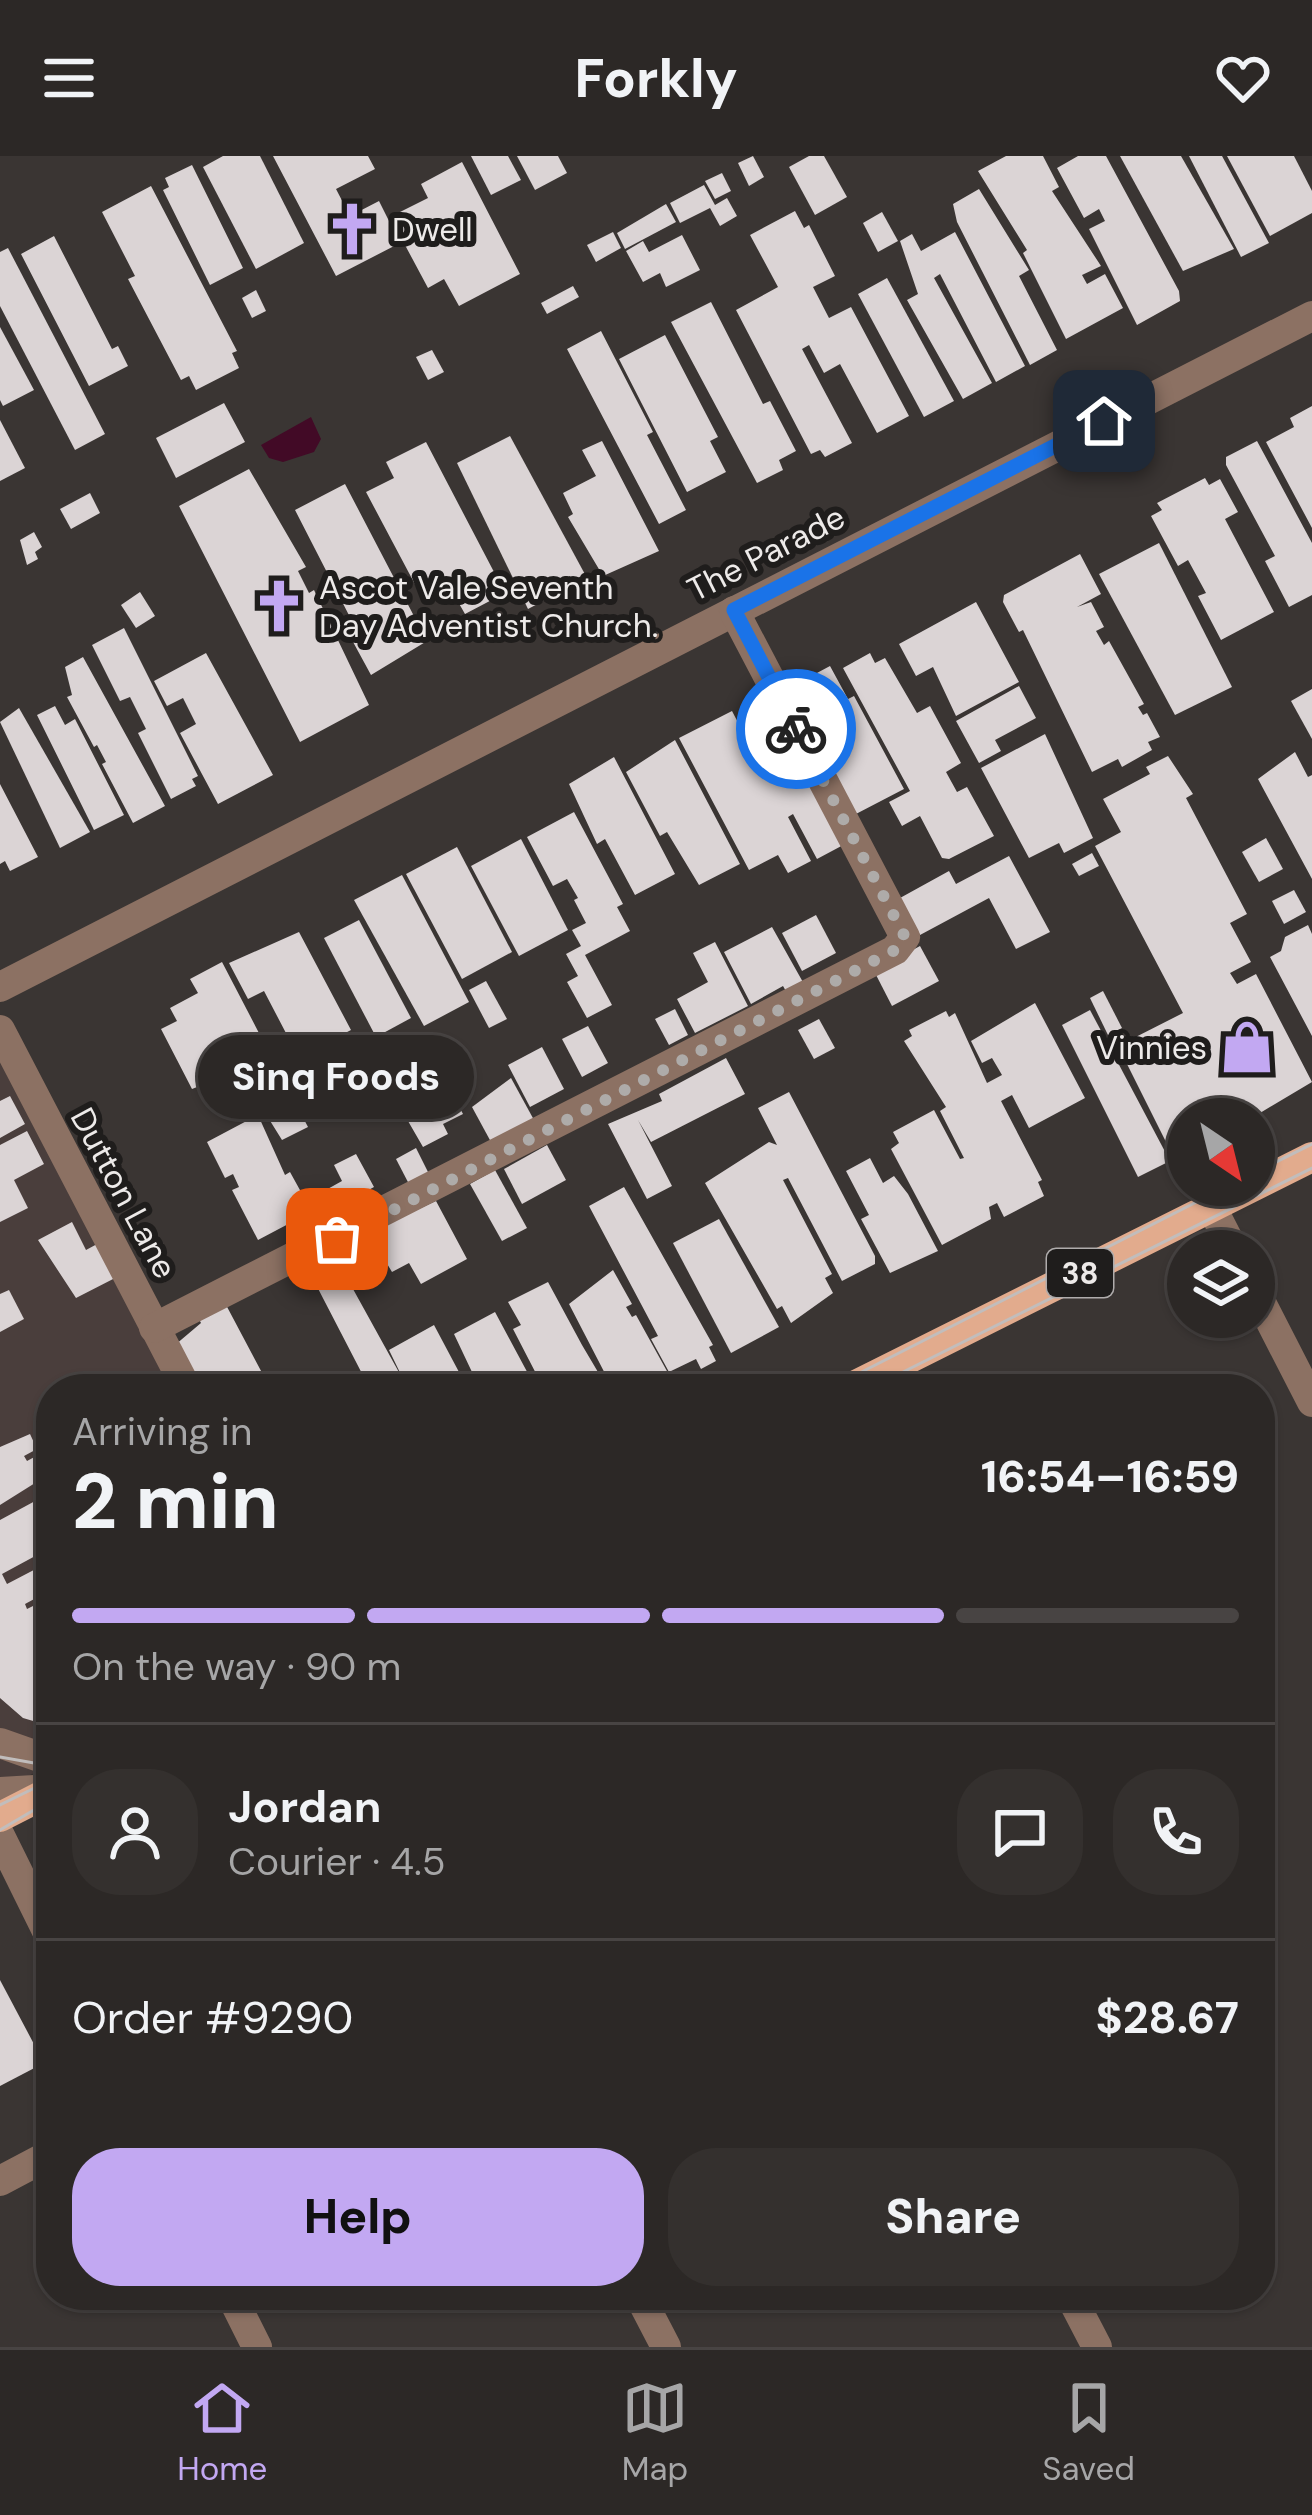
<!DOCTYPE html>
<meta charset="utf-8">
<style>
body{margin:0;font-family:"DM Sans",sans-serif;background:#34302e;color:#f1f3f6;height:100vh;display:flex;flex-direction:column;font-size:45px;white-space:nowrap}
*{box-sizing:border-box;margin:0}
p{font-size:39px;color:#a6a6a7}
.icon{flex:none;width:66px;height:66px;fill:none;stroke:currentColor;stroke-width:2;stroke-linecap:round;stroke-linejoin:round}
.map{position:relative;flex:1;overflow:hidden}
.drawer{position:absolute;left:36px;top:1218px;width:1239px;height:936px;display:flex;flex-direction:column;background:#2c2826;border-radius:48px;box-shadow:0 3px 9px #0004,0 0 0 3px #484443}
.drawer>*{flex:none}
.needle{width:78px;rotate:145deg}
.controls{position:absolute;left:1167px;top:942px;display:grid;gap:24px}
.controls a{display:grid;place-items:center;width:108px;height:108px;border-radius:50%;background:#2c2826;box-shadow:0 3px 9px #0004,0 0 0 3px #484443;font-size:60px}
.pin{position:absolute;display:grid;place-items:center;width:102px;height:102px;color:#fff;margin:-51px;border-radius:24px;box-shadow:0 6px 18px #0006}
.courier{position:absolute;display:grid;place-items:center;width:120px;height:120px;margin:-60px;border:9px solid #1a73e8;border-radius:50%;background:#fff;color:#222;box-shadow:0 3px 15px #0007}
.bubble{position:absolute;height:84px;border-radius:42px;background:#2c2826;box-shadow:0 3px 9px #0004,0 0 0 3px #484443;font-size:39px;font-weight:800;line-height:84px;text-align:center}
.summary em{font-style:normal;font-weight:800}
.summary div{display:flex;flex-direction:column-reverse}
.summary{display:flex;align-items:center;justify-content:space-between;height:204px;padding:0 36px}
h1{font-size:78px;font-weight:800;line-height:90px}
.bar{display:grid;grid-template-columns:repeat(4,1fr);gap:18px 12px;align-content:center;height:144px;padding:0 36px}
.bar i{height:15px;border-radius:9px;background:#484443}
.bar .on{background:#c2a8f2}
.bar p{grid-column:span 4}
.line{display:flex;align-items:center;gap:30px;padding:0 36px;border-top:3px solid #484443}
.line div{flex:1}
.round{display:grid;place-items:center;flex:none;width:126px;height:126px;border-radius:48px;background:#34302e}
.action{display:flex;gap:24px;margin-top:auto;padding:24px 36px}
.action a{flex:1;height:138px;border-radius:48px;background:#c2a8f2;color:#111;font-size:48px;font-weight:800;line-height:138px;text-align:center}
.action a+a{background:#34302e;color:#f1f3f6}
header{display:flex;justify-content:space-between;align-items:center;height:156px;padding:0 36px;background:#2c2826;font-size:54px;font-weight:800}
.tab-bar{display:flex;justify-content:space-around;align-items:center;height:168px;border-top:3px solid #484443;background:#2c2826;font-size:33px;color:#a6a6a7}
.tab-bar a{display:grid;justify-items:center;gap:6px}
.tab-bar .on{color:#c2a8f2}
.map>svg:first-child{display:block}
</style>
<header><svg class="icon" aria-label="menu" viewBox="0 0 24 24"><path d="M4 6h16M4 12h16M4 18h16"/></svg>Forkly<svg class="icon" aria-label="heart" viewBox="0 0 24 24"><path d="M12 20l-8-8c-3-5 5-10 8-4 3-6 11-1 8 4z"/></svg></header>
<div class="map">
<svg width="1312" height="2191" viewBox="0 0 1312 2191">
<rect width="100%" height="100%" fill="#3a3533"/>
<polygon fill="#4a3e3c" points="0,870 190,1233 51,1233 51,1608 0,1635"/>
<polygon fill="#420a26" points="311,261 321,283 314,296 283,306 269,302 261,289"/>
<g fill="#dbd4d5">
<polygon points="223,0 260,0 304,87 256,113 203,11"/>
<polygon points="273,0 368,0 375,13 336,33 350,60 379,45 400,87 336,120"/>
<polygon points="471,0 508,0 521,24 491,39"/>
<polygon points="517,0 558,0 567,17 535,34"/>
<polygon points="753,0 764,21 749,30 738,7"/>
<polygon points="809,0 824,0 847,41 815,59 789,11"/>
<polygon points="1006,0 1043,0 1059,31 1052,35 1101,110 1082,119 1087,128 1105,118 1123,152 1066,183 1023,97 1027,94 978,15"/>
<polygon points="1078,0 1106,0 1179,135 1180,145 1137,169 1089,73 1105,65 1099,53 1084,62 1057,12"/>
<polygon points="1120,0 1181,0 1234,93 1183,115"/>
<polygon points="1189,0 1222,0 1269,87 1241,101"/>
<polygon points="1227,0 1294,0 1312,35 1312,57 1270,80"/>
<polygon points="462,6 520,118 459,150 444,123 428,132 390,61 428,42 421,28"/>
<polygon points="192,9 243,112 210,129 163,34 169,31 165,22"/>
<polygon points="722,17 731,35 715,43 705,25"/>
<polygon points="704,29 715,49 727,42 737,60 720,70 710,52 680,67 670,47"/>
<polygon points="151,30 237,195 232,197 239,212 196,234 189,220 181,224 128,123 135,120 102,56"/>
<polygon points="979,33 1029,114 1019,120 1057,194 1030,209 957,66 953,48"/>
<polygon points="666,48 676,66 625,93 617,77"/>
<polygon points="795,55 804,72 809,69 835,120 813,131 829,162 851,151 909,260 877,277 840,208 824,217 809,189 802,193 852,287 825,301 820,294 811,298 736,154 778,131 750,79"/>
<polygon points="882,56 898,85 878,96 863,67"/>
<polygon points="613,76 621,92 596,106 587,89"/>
<polygon points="955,76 1025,210 996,226 940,118 934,122 992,227 963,243 907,144 918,138 900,85 912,78 921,95"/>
<polygon points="682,79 700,114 666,131 660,117 643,126 626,95 643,85 649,96"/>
<polygon points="54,80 112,193 118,190 128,210 89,230 21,98"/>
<polygon points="8,92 105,278 75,294 0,150 0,96"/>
<polygon points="887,122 954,245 924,261 858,138"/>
<polygon points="573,130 579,141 547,158 541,147"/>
<polygon points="256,134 266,155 252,162 242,142"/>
<polygon points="711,146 763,248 770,245 796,295 779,304 783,314 757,327 671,166"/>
<polygon points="0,171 34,234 3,250 0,244"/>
<polygon points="601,175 653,276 647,279 686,354 659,368 567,193"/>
<polygon points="665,179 718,281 710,285 726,316 687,336 619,203"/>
<polygon points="432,194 444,216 428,224 416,201"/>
<polygon points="224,247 245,286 176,322 156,282"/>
<polygon points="1312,250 1312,372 1266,286 1294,271 1290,262"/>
<polygon points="0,264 25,312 0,325"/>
<polygon points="510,280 587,422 528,453 457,307"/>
<polygon points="602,285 659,395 603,420 568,361 573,358 563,337 596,320 582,294"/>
<polygon points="1257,285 1312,387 1312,439 1289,451 1265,405 1275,400 1226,309 1226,301"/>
<polygon points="426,286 505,437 465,458 453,437 435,436 430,428 418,434 366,336 394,322 386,306"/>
<polygon points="249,313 306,411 298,415 309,437 314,434 369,549 300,586 179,350"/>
<polygon points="1205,322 1209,329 1220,323 1238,356 1225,363 1274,456 1221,484 1198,440 1206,437 1188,404 1178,410 1151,360 1162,354 1157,347"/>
<polygon points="345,328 427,485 371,519 346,473 354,469 295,354"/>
<polygon points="90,337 100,357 71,373 60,353"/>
<polygon points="34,376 42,391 35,396 38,403 27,409 20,384"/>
<polygon points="1159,387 1232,531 1175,559 1099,418"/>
<polygon points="1080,398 1101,438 1077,451 1091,446 1104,471 1096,475 1104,489 1109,485 1144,548 1138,551 1143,559 1147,557 1160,581 1148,586 1152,594 1122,611 1118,603 1092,616 1023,474 1019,476 1003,446 1004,439"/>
<polygon points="140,436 155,460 136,472 121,449"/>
<polygon points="976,446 1019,526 956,560 933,511 916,520 899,488"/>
<polygon points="124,472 198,620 192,623 196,630 171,643 138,577 146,573 130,541 120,545 92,489"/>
<polygon points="206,497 273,619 218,648 180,577 196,568 183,542 167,550 154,525"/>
<polygon points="870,497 875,507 885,502 917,557 930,550 961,607 946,616 957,636 967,631 994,680 949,703 942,702 920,660 902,670 889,646 910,635 843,512"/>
<polygon points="83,501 165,650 133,667 102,608 106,606 97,589 94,591 67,541 72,539 65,511"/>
<polygon points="830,510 848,543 854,540 904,633 854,659 787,533"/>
<polygon points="1019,530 1036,562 995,584 1001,595 979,607 956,565"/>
<polygon points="1312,533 1312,583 1291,545"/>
<polygon points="769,539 847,687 817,703 793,658 788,661 811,705 788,717 778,699 749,714 679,582 732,555 767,622 773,619 739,555"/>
<polygon points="55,550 65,569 75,563 124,659 94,674 37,559"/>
<polygon points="19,552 90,676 60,692 0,566"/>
<polygon points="1045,578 1093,682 1064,697 1059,687 1029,702 981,612"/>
<polygon points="675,584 740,708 699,729 667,676 660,680 626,616"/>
<polygon points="1295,596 1308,621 1312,619 1312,723 1258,623"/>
<polygon points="1168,600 1193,638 1186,642 1247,758 1230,767 1251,806 1230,817 1237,828 1256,818 1312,926 1250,963 1188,963 1188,995 1174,1002 1118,890 1183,857 1095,690 1121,676 1103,643 1150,618 1146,611"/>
<polygon points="614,601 675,718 635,739 605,683 597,688 569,628"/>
<polygon points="0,628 38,701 10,715 5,705 0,708"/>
<polygon points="574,656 623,748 617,751 630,775 585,799 612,849 587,862 567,826 578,820 566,798 581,790 572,774 586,767 574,744 578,742 567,723 553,730 527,681"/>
<polygon points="1266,682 1283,713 1259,726 1242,696"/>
<polygon points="521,683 568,774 519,800 471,710"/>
<polygon points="457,691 512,796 462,823 406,718"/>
<polygon points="1092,697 1099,710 1079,720 1072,708"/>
<polygon points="1009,700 1050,776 1016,793 989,742 920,779 900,742 949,715 956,728"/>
<polygon points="402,719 469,846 424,870 354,744"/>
<polygon points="1294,734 1306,756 1284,768 1272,745"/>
<polygon points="816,759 836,797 802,815 782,777"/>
<polygon points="359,764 411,862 376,881 324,782"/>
<polygon points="1308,769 1312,778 1312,880 1270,801 1281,795 1285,781"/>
<polygon points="772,771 804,828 787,837 783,830 751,848 724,796"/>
<polygon points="299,776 351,874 328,886 341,911 349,906 360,926 314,951 303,930 311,925 264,835 248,843 229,807"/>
<polygon points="715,786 748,850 695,877 677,843 708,826 693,797"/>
<polygon points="920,790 939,825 892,850 874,815"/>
<polygon points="222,806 308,971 282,984 236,910 233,917 192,933 161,873 177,865 170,852 198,837 190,823"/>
<polygon points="486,825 507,863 489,872 469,834"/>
<polygon points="1103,835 1122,872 1108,879 1090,842"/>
<polygon points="1035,847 1085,942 1029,972 1012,939 1001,945 1042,1024 1038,1026 1044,1040 1004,1061 997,1047 989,1051 991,1063 942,1089 891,993 899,987 893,976 934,954 960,1003 964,1002 940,955 946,951 904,885 912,880 909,874 946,855 949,861 955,857 987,927 1002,919 992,902 982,907 971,885"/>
<polygon points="675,853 688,879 669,889 655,863"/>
<polygon points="1090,854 1170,1005 1138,1021 1062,869"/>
<polygon points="819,863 835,892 814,903 798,874"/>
<polygon points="588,870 608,907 582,921 562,883"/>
<polygon points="427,890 463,958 443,968 448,978 423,991 382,920"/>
<polygon points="542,891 564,933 530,951 508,909"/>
<polygon points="726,902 745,938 651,986 638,964 672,1030 647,1043 608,968 662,945 659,938"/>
<polygon points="511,922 534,964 491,986 472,951"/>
<polygon points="789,936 875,1100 875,1108 842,1125 788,1022 783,1024 832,1118 825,1122 833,1137 791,1167 782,1150 777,1153 705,1027 769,986 777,989 758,952"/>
<polygon points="10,940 25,968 0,982 0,945"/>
<polygon points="258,959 285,1019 290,1016 306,1045 342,1025 334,1009 356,998 374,1031 363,1037 371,1051 322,1077 311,1056 258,1084 232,1034 239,1031 233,1018 225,1022 207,986"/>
<polygon points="27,975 44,1008 14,1024 28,1052 0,1066 0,989"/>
<polygon points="547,989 566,1024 522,1048 504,1013"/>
<polygon points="416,992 430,1020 410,1030 396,1003"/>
<polygon points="870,1002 883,1027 894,1020 908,1038 938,1095 890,1117 861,1063 869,1059 846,1015"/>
<polygon points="495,1014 527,1072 502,1085 470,1028"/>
<polygon points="624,1031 713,1189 709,1191 716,1205 701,1213 696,1203 669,1216 651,1183 658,1180 589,1050"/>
<polygon points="436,1045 467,1103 421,1128 409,1107 392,1116 380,1096 368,1103 356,1082"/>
<polygon points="719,1063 779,1171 731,1197 673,1087"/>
<polygon points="72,1066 86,1094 99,1087 117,1121 76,1142 38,1084"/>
<polygon points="337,1104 406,1229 389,1194 434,1169 468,1233 370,1233 311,1119"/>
<polygon points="613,1114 632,1148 626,1151 632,1161 636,1159 668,1217 644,1233 613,1233 569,1148"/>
<polygon points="548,1126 582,1189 608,1233 544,1233 513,1173 521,1169 508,1146"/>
<polygon points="9,1134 24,1163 0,1176 0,1138"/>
<polygon points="225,1147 268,1228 258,1233 199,1233 175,1189 201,1167 198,1161"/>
<polygon points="495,1156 532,1225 538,1233 480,1233 454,1178"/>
<polygon points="320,1215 329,1233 302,1233 299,1226"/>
<polygon points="30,1278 37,1293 24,1300 27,1305 51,1292 51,1317 0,1349 0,1291"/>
<polygon points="48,1338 51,1363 39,1370 50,1392 2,1418 7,1428 51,1405 51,1434 25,1448 27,1453 51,1441 51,1566 40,1567 23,1562 0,1542 0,1364"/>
<polygon points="0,1824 44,1907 0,1930"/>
</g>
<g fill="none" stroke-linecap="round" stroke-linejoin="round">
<g stroke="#8c7163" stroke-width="30">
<polyline points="0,831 1312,160"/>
<polyline points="0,874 187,1233"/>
<polyline points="1212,1052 1234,1095"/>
<polyline points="1254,1133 1312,1246"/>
<polyline points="154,1172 895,794 905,781 734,455"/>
<polyline points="0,1587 51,1605"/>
<polyline points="0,1636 51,1633"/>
<polyline points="0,1680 51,1783"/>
<polyline points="0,2025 51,1998"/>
<polyline points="231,2139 257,2191"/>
<polyline points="639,2139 666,2191"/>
<polyline points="1070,2139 1097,2191"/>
</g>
<g stroke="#e2ab8d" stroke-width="30">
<polyline points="848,1233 1312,1001"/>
<polyline points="0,1661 51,1635"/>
</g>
<g stroke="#c1bdbc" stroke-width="3">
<polyline points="1254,1017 1312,988"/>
<polyline points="828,1233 1230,1029"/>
<polyline points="869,1233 1312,1012"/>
<polyline points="0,1601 51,1610"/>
<polyline points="0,1649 51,1624"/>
<polyline points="0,1674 51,1644"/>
</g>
</g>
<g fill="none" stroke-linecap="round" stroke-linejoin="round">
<polyline stroke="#aeaba9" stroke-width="12" stroke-dasharray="0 21.6" points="337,1083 895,794 905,781 796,573"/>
<polyline stroke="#1a73e8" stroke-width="15" points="796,573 734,454 1104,265"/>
</g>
<defs>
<symbol id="church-bare" viewBox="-9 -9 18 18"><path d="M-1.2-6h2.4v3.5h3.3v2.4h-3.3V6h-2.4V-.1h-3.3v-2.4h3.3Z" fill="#c2a8f2" stroke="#1f1d1c" stroke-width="2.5" paint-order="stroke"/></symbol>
<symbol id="shop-bare" viewBox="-9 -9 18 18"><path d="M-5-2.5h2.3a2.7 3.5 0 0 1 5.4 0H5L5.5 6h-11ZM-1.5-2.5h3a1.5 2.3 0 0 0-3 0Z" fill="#c2a8f2" stroke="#1f1d1c" stroke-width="2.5" paint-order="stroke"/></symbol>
</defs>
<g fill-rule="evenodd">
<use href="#church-bare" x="314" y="35" width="76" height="76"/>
<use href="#church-bare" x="241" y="412" width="76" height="76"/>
<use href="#shop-bare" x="1209" y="853" width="76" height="76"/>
</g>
<g text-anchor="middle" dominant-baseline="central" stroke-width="12" stroke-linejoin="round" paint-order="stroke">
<rect fill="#1f1d1c" stroke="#afacac" stroke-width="3" x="1047" y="1093" width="66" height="48" rx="9"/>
<g font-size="30" font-weight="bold" fill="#edeae9">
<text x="1080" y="1117">38</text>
</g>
<g font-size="33" fill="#edeae9" stroke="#1f1d1c" text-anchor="start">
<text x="392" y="73">Dwell</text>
<text x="319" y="431">Ascot Vale Seventh<tspan x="319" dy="38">Day Adventist Church.</tspan></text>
<text x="1207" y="891" text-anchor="end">Vinnies</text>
</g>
<g font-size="33" fill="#edeae9" stroke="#1f1d1c">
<text transform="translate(766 397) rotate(-27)">The Parade</text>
<text transform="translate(124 1037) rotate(62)">Dutton Lane</text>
</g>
</g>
</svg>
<div class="controls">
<a><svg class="needle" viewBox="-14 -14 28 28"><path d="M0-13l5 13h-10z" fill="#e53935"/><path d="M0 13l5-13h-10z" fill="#a6a6a7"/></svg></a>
<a><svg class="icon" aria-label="layers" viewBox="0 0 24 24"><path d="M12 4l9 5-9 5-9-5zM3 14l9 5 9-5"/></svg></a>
</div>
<div class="pin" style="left:337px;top:1083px;background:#ea580c"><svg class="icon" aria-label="bag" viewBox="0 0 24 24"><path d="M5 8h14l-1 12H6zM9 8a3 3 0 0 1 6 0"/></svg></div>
<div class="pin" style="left:1104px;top:265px;background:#1f2937"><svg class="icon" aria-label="home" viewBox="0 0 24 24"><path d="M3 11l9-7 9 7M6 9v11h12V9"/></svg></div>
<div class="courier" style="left:796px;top:573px"><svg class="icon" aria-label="bike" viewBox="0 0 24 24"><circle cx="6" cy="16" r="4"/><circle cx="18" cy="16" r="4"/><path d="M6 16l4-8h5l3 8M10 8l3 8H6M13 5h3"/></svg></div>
<div class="bubble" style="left:198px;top:879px;width:276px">Sinq Foods</div>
<section class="drawer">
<div class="summary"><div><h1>2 min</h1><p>Arriving in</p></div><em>16:54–16:59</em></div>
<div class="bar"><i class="on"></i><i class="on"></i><i class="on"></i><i></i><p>On the way · 90 m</p></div>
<div class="line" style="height:216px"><a class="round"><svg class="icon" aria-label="person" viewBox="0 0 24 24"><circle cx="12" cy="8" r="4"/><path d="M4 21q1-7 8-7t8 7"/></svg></a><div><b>Jordan</b><p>Courier · 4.5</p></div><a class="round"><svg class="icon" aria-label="chat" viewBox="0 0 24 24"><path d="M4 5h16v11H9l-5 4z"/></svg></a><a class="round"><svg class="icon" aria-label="phone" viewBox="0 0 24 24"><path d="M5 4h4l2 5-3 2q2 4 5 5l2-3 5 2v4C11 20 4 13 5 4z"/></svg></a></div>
<div class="line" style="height:156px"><div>Order #9290</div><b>$28.67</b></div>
<div class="action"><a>Help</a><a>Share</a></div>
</section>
</div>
<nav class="tab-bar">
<a class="on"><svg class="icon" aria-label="home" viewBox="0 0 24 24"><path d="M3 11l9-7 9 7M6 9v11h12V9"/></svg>Home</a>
<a><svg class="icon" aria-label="map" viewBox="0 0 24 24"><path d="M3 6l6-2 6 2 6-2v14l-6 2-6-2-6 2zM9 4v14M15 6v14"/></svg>Map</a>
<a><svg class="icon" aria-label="saved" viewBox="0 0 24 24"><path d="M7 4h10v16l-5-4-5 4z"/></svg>Saved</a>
</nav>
